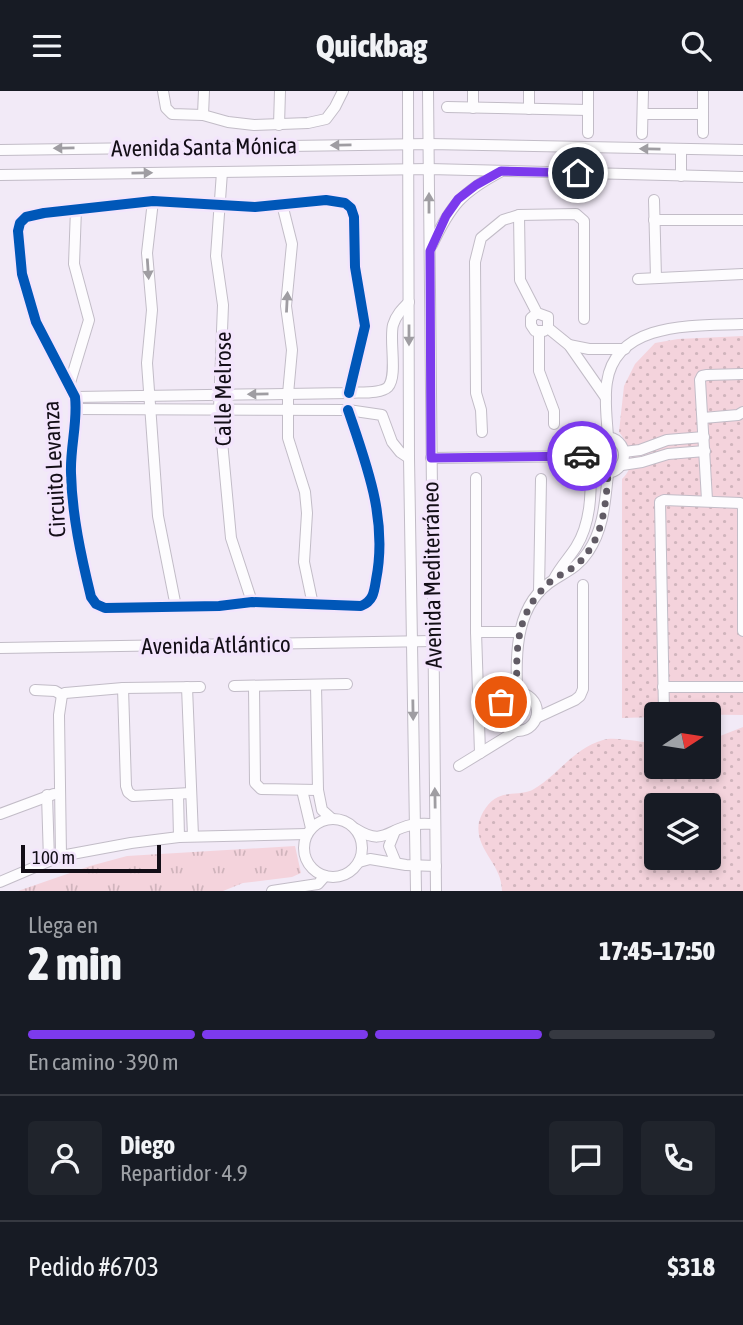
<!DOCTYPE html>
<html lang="es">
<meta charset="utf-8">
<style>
body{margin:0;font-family:"Asap Condensed",sans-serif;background:#20242c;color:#f1f3f6;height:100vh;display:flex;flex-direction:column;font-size:26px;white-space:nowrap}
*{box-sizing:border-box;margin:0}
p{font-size:23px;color:#9ea1a6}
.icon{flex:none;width:38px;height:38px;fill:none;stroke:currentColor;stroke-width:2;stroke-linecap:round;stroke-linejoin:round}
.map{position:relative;height:800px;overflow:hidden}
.drawer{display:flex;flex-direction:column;background:#171b24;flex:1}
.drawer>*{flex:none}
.needle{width:46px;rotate:78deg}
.fabs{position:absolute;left:644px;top:611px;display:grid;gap:14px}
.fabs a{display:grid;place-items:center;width:77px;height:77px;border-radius:7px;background:#171b24;box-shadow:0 4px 10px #0003;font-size:35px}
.scale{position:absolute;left:21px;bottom:18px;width:140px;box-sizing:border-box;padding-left:7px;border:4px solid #130e17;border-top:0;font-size:19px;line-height:24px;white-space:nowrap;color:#130e17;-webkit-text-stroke:5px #f3e5fc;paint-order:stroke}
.pin{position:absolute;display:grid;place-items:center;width:60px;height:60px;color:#fff;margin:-30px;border:4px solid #fff;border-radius:50%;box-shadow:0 2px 7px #0007}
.courier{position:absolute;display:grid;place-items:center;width:70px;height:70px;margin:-35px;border:5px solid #7c3aed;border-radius:50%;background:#fff;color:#222;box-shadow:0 2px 9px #0007}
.overview em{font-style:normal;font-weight:800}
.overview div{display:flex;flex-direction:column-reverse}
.overview{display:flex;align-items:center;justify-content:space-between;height:119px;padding:0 28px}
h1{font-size:46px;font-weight:800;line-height:52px}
.bar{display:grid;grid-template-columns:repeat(4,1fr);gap:10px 7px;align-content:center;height:84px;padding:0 28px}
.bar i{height:9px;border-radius:5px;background:#363941}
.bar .on{background:#7c3aed}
.bar p{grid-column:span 4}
.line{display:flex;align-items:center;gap:18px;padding:0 28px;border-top:2px solid #363941}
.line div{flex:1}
.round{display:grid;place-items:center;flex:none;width:74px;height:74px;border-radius:7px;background:#20242c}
header{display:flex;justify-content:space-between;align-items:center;height:91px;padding:0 28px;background:#171b24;font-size:32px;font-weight:800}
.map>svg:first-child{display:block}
</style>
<header><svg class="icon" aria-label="menu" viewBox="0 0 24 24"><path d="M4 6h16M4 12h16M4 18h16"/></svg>Quickbag<svg class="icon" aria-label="search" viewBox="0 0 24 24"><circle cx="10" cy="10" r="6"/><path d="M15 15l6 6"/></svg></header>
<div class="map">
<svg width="743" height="800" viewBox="0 0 743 800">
<defs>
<pattern id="grass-dots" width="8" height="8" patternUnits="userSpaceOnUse" patternTransform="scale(1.75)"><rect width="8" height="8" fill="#f4d3dc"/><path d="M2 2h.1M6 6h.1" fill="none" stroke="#d0b4bc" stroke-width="1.8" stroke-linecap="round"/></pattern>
<pattern id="park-tufts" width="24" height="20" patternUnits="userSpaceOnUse" patternTransform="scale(1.75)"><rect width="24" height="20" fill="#f4d3dc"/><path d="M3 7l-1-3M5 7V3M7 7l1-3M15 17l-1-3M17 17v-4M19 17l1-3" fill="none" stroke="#d0b4bc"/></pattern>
</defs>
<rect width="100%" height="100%" fill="#f2eaf7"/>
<g fill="url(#grass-dots)" fill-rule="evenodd">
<path d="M743,245V624L656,623V626L622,627V388C637,374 631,356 619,341L624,295L635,273L655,252L678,248Z"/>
<path d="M743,636V800H502C502,772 474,759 479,731C482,721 488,711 498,706C508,701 524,704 534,698C559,683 573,658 603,649C615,645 642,652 656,652V676H709V646L720,645ZM656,714H709V766H656Z"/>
</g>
<polygon fill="url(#park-tufts)" points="295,755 301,782 292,786 243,792 223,800 18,800 90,775 127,765"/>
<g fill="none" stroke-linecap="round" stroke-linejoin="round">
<defs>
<g id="minor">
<polyline points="163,0 166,17 172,23 203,24 228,31 254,34 308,32 326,28 335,16 343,0"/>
<polyline points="408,0 409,367 416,800"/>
<polyline points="428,0 436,800"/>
<polyline points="473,0 473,17"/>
<polyline points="529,0 529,18"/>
<polyline points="588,0 588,42"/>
<polyline points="703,0 703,42"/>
<polyline points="447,16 588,19"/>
<polyline points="643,23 703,23"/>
<polyline points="203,24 204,0"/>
<polyline points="279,34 280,0"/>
<polyline points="642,43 643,0"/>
<polyline points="0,59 429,53 743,59"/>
<polyline points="222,81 216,165 223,214 219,318 231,447 252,511"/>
<polyline points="0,84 429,78 743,86"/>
<polyline points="681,85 681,58"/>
<polyline points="654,109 656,187"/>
<polyline points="153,110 147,162 152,219 147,272 158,425 176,516"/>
<polyline points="282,113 292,153 286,215 292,259 288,303 288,347 305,401 307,422 304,471 313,514"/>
<polyline points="519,124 520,189 537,222 548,226 548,237"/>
<polyline points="654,129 743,129"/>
<path d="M432,154C451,114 461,102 500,81"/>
<polyline points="638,188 743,183"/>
<polyline points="537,222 531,227 531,234 535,240 544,240"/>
<polyline points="548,237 569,254 606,307"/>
<polyline points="539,241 539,280 554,320 554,333"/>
<polyline points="569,254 589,258 625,258"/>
<polyline points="69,295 89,229 74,173 76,118"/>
<path d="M75,306L349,302C359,301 381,303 388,296C398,285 389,249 393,234C396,224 402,218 409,211"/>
<polyline points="76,318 348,319 382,324 392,351 400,361 409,367"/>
<path d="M348,319C367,375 388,429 376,489C374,502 373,510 361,515L252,511L219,515L105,517L96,513L91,506C81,465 72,424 71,382C70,356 78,331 75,306L36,231L22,183L18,140L20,132L26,126L44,122L153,110L255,116L326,109L345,112L351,117L354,126L355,176L365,235L349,302"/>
<polyline points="703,327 738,324 743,321"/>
<polyline points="482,341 481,319 476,302 475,171 481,147 503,129 519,124 576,123 584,130 584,228"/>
<circle cx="606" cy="364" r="18"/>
<path d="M608,346C607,328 604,309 607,291C616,229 697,235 743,233"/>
<polyline points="624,361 640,359 667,349 704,346"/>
<polyline points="431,367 588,365"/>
<polyline points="622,374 642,371 668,363 705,360"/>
<polyline points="476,387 476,541 480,662"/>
<polyline points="707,409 700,289 702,285 707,284 743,283"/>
<path d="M554,488C560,476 569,467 576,456C591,432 591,403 591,375"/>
<polyline points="539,501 541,388"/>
<polyline points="476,541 519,541"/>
<polyline points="0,557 433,550"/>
<polyline points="316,594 318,699 322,719 331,727"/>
<polyline points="234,595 347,593"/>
<polyline points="254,595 255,692 261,698 318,699"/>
<polyline points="187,596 193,745"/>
<polyline points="663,596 743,596"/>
<polyline points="123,597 126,695 128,701 133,705 191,702"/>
<polyline points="35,599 55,600 62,604"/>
<path d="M517,601C516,561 515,512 555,488C568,480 579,475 588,461C604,438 605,410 608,383"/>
<circle cx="518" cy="621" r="19"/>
<polyline points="62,604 65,602 123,597 200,596"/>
<polyline points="664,621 660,411 664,409 740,412 743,416 743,540"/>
<polyline points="536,627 575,609 580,605 583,598 583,494"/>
<polyline points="459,675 516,640"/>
<polyline points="302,699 311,737"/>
<polyline points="178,703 179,746"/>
<polyline points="47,704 49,769"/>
<polyline points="0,723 54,703"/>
<circle cx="333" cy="757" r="29"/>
<path d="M356,738C383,755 387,739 411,734C419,732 427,733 435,733"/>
<polyline points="395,740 389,755 396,772"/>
<polyline points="61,765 59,624 62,604"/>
<polyline points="359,771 370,768 406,774 436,775"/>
<polyline points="0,791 61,765 131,752 179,746 307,743"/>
<polyline points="272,800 318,793 325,785"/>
</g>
</defs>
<use href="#minor" stroke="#c2bcc7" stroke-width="12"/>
<use href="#minor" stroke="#fdfcfe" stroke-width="10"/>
<defs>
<path id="cycleway" d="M348,319C367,375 388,429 376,489C374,502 373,510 361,515L252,511L219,515L105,517L96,513L91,506C81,465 72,424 71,382C70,356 78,331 75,306L36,231L22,183L18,140L20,132L26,126L44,122L153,110L255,116L326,109L345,112L351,117L354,126L355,176L365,235L349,302"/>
</defs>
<use href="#cycleway" stroke="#f3e5fc" stroke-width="15"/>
<use href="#cycleway" stroke="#0057b8" stroke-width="10"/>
</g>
<defs><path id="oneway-solid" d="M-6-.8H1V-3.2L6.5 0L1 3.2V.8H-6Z" transform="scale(1.75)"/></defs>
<g fill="#9f9da2">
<use href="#oneway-solid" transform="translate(341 54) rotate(179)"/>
<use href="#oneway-solid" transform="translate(64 57) rotate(179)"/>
<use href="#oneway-solid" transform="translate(650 58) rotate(-179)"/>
<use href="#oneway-solid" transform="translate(142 82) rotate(-1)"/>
<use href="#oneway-solid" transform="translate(429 112) rotate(-90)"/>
<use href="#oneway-solid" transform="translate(148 178) rotate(86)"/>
<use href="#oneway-solid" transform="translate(287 211) rotate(-87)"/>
<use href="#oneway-solid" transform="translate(409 244) rotate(90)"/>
<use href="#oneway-solid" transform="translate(258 303) rotate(179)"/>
<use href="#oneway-solid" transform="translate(413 619) rotate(89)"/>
<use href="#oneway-solid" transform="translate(435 707) rotate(-91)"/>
</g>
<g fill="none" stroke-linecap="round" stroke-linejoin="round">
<path stroke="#615b65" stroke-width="7" stroke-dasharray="0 12.6" d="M501,611L510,603L517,601C516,558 515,522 550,491C564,480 577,478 588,461C604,438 606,410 608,383L595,379L587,365H582"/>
<polyline stroke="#7c3aed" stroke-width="9" points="578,82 501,80 476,94 458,108 446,125 430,160 431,367 582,365"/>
</g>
<g text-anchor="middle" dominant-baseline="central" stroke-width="7" stroke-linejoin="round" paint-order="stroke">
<g font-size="23" fill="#130e17" stroke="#f3e5fc">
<text transform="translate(204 56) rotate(-1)">Avenida Santa Mónica</text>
<text transform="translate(223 298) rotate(-90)">Calle Melrose</text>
<text transform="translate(54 378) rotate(-93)">Circuito Levanza</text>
<text transform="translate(432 484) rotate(-91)">Avenida Mediterráneo</text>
<text transform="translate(216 554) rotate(-1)">Avenida Atlántico</text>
</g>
</g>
</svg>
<div class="fabs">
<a><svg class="needle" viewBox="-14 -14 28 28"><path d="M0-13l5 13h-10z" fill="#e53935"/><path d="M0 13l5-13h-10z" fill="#9ea1a6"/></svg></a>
<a><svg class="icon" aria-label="layers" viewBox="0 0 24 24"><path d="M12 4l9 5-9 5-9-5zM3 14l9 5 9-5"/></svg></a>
</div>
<div class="scale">100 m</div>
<div class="pin" style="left:501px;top:611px;background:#ea580c"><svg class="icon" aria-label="bag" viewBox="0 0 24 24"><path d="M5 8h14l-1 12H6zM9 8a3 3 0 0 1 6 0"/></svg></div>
<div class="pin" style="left:578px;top:82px;background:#1f2937"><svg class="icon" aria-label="home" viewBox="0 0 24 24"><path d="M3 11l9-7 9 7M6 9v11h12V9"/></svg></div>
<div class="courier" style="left:582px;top:365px"><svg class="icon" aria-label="car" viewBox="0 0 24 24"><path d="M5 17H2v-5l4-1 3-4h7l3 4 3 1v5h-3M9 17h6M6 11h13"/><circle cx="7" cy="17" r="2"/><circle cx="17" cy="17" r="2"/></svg></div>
</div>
<section class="drawer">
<div class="overview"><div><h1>2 min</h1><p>Llega en</p></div><em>17:45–17:50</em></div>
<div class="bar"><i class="on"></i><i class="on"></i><i class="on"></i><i></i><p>En camino · 390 m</p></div>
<div class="line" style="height:126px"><a class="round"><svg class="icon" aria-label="person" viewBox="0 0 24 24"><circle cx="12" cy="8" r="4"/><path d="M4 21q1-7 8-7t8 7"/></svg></a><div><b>Diego</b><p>Repartidor · 4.9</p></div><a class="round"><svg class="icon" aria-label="chat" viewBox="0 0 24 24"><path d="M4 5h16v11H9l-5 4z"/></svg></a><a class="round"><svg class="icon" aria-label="phone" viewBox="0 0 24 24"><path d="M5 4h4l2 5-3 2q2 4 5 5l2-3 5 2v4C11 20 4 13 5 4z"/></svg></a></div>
<div class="line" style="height:91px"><div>Pedido #6703</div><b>$318</b></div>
</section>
